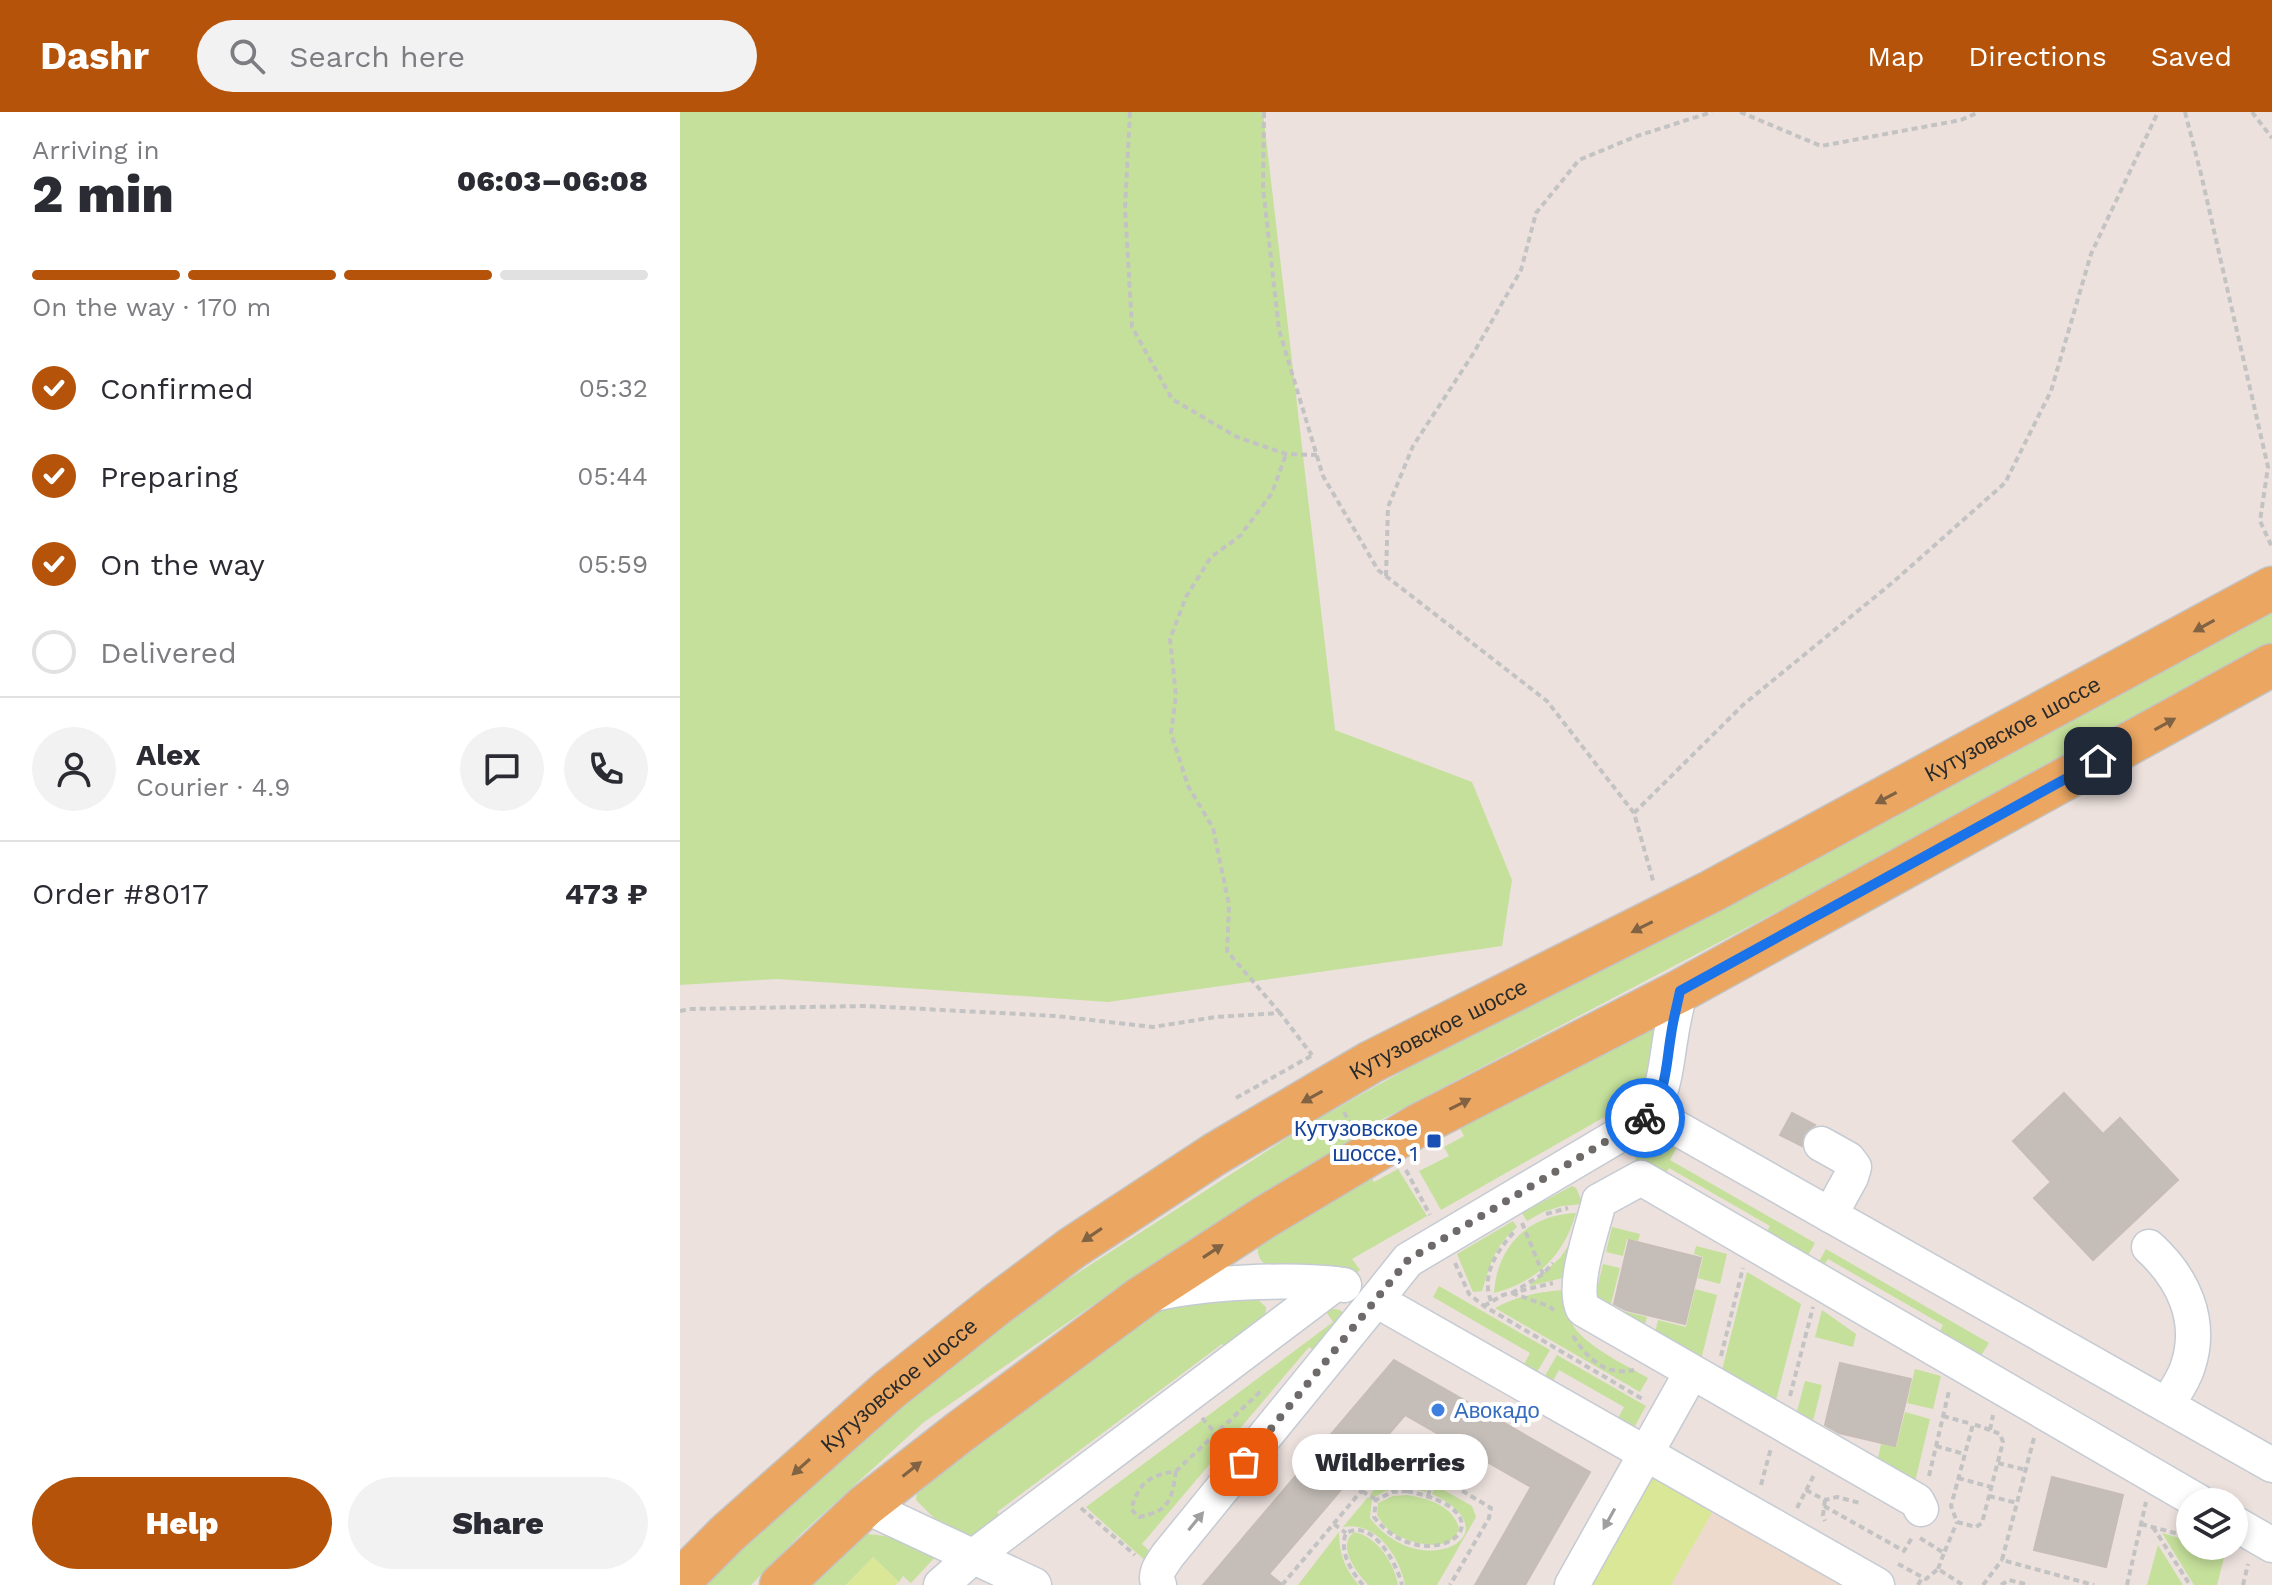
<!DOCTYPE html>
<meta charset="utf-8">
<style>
body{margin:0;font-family:"Work Sans",sans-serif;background:#f2f2f3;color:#2b2b33;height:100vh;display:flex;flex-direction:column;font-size:30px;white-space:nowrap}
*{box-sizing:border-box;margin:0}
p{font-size:26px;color:#7c7c81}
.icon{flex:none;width:44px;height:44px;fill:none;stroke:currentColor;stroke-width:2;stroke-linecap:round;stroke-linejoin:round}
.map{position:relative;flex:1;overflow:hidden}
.side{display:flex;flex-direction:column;background:#fff;width:680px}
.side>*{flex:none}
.controls{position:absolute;left:1496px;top:1376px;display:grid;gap:16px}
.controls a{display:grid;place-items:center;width:72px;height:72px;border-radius:50%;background:#fff;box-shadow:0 4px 12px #0003;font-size:40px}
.pin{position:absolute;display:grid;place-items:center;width:68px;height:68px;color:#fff;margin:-34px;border-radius:16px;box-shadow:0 4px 12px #0006}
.courier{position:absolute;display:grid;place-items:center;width:80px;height:80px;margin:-40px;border:6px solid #1a73e8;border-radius:50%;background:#fff;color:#222;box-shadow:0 2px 10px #0007}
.bubble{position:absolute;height:56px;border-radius:28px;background:#fff;box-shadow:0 4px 12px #0003;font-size:26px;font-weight:800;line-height:56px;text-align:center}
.summary em{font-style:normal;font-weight:800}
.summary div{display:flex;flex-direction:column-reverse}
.summary{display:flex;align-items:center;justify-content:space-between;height:136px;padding:0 32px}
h1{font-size:52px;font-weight:800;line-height:60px}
.bar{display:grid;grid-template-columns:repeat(4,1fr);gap:12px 8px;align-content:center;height:96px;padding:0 32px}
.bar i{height:10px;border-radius:6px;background:#e1e1e2}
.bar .current{background:#b45309}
.bar p{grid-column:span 4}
.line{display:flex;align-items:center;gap:20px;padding:0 32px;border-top:2px solid #e1e1e2}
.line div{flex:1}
.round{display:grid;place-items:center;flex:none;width:84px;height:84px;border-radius:42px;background:#f2f2f3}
ol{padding:0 32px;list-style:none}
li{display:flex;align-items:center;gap:24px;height:88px}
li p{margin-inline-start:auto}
li .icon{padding:8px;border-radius:50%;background:#b45309;color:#fff;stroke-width:4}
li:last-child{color:#7c7c81}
li i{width:44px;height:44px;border:4px solid #e1e1e2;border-radius:50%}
.primary-button{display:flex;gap:16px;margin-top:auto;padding:16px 32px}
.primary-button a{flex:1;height:92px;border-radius:48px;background:#b45309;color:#fff;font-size:32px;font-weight:800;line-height:92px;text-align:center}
.primary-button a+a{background:#f2f2f3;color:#2b2b33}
header{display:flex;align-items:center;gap:48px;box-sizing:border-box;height:112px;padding:0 40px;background:#b45309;color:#fff}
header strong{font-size:38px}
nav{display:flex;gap:44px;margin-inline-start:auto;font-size:28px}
.search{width:560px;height:72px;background:#f2f2f3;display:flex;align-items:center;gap:20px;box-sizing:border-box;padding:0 28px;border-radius:44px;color:#7c7c81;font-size:30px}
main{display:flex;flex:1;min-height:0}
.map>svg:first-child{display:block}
</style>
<header>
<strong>Dashr</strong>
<div class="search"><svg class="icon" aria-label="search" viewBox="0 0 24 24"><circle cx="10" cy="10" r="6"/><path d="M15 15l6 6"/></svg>Search here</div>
<nav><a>Map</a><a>Directions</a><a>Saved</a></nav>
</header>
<main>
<section class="side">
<div class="summary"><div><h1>2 min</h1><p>Arriving in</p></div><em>06:03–06:08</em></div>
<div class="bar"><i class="current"></i><i class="current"></i><i class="current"></i><i></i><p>On the way · 170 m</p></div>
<ol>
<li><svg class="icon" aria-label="check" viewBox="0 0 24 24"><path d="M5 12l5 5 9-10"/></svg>Confirmed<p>05:32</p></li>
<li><svg class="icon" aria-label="check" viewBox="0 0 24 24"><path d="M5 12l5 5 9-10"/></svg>Preparing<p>05:44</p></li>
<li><svg class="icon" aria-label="check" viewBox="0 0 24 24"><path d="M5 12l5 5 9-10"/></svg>On the way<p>05:59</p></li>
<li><i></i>Delivered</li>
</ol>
<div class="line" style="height:144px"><a class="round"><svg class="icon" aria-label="person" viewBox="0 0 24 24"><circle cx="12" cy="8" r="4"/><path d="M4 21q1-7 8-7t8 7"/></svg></a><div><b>Alex</b><p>Courier · 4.9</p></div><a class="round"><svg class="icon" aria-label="chat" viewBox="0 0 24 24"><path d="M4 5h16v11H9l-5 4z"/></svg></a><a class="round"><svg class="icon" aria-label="phone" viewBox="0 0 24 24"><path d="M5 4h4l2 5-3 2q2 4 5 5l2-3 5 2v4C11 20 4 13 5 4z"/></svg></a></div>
<div class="line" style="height:104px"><div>Order #8017</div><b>473 ₽</b></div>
<div class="primary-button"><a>Help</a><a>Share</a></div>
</section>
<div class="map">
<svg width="1592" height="1473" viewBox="0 0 1592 1473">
<rect width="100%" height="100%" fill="#ece1dd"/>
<polygon fill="#eddacd" points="1035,1396 1169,1473 991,1473"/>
<g fill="#c5e09b">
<polygon points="0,0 583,0 655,618 792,670 832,768 822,834 428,890 97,867 0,873"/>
<polygon points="1592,498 1592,531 1228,731 701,1008 442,1173 244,1310 122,1421 71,1473 16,1473 184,1312 348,1193 624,1015 866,878"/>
<polygon points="971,914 979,924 981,942 955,999 949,991 761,1098 739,1059 769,1044 764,1035 784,1024 777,1011"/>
<path d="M972,1027L986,1029L997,1035L990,1048L1135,1131L1122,1154L1081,1130L1090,1114L989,1056L979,1071L955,1051C957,1038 960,1032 972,1027Z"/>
<path d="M718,1057L747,1104L672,1147L680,1158L675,1162L591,1156C577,1148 577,1142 578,1126L690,1063L694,1070Z"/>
<polygon points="892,1074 896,1076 903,1092 882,1094 863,1100 847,1109 842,1101"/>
<path d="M896,1101C884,1143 857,1170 814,1181C817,1134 848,1103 896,1101Z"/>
<path d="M833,1109L837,1115C813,1136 811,1151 802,1179L793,1180L777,1142Z"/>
<polygon points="932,1115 960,1122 958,1129 947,1127 943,1144 926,1140"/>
<polygon points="891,1130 887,1165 849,1174 880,1146"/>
<polygon points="1016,1134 1047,1142 1040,1172 1018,1166 1023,1145 1014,1142"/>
<polygon points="1146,1137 1309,1231 1295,1253 1255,1230 1263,1213 1148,1147 1138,1163 1133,1160"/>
<polygon points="923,1152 940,1156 930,1196 967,1205 963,1219 915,1186"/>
<polygon points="1067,1160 1121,1192 1095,1292 1041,1262"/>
<polygon points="759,1174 870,1238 854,1265 841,1258 850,1241 753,1185"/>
<polygon points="1015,1177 1037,1183 1021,1248 974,1225 978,1208 1006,1215"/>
<path d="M883,1178C885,1190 886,1204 894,1215C909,1236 946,1253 968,1266L960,1280L815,1196C838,1184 858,1180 883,1178Z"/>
<polygon points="575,1185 586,1195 585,1210 549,1241 542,1232 317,1400 323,1408 297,1430 256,1408 236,1388 238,1371 472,1191"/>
<polygon points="643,1195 660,1198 668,1205 640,1244 629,1235 462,1432 476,1445 469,1452 406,1395 653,1210"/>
<polygon points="1142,1198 1176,1222 1173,1235 1135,1225"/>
<polygon points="877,1243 966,1294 951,1321 935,1312 944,1295 879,1258 870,1274 862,1269"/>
<polygon points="1235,1257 1261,1264 1253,1297 1227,1291"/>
<polygon points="1125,1269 1142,1273 1132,1313 1116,1303"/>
<polygon points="1225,1300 1250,1307 1234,1374 1197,1351 1201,1332 1216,1335"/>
<path d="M717,1355L724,1356L749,1370L746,1380C727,1375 710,1373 694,1386L690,1383L711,1357Z"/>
<path d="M755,1373L792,1394L796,1405L757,1473H725C720,1445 696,1408 663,1415L688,1385L692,1388L690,1406C741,1473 837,1422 752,1382Z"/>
<path d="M727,1383C749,1387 772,1393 779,1416C772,1444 727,1431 710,1419C705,1415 701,1409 697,1403L698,1391L713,1384Z"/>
<path d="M659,1420C659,1441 665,1458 679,1473H618Z"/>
<path d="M674,1420C697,1424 714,1451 718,1473H688C677,1461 656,1434 674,1420Z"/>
<polygon points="1482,1421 1510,1429 1510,1434 1530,1434 1546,1438 1537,1473 1514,1473"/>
<path d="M187,1422C210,1424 239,1428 256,1444L231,1471L223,1464L219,1470L193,1445L166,1473H124L170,1429Z"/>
<polygon points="1478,1433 1503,1473 1467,1473"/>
</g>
<g fill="#dae797">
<polygon points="972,1365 1033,1399 991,1473 911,1473"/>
<polygon points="193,1445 219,1470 216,1473 166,1473"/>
</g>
<g fill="#c4bdb8" stroke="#c7bdb6" stroke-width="2">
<polygon points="1384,981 1423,1022 1440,1006 1498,1068 1413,1148 1354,1086 1371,1070 1333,1029"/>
<polygon points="1112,1001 1135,1013 1124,1022 1122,1034 1100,1023"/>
<polygon points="949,1128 1021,1146 1005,1212 946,1198 934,1192"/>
<polygon points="714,1248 910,1360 845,1473 795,1473 851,1375 725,1303 589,1462 603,1473 523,1473"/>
<polygon points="1160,1251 1231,1267 1215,1334 1159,1321 1145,1313"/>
<polygon points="1372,1365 1443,1383 1426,1455 1354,1438"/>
</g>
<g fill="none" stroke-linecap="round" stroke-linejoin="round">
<defs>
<g id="minor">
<path d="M1000,879C997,894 993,908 991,923C985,955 986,986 961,1010L728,1148L696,1188L1197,1473"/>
<polyline points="970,1001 1592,1353"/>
<polyline points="1141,1032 1168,1047 1174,1055 1171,1065 1150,1103"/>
<path d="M1469,1135C1503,1166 1523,1208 1508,1254C1504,1268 1494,1281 1487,1293"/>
<path d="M470,1183C521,1170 611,1166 664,1173"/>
<polyline points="185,1394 354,1473"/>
<path d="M1241,1397L1237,1389L903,1197C891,1172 913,1117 919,1089L961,1066L1519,1390"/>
<polyline points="1554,1411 1592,1433"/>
<polyline points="261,1473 294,1444 655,1172"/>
<path d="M479,1473C473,1462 482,1452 488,1443L696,1188"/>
<polyline points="892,1473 1011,1261"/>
</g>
<g id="major">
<path id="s1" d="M0,1469L48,1421L209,1278L316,1193L392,1136L535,1042L691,950L1032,779L1592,476"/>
<polyline points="101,1473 185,1394 281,1319 462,1185 585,1105 737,1014 1000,879 1592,553"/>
</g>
</defs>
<use href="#minor" stroke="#c5cbd3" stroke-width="37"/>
<use href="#major" stroke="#c3c3c3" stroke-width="45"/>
<g stroke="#c3c3c3" stroke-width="4" stroke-dasharray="6 4" stroke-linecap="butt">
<polyline points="450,0 445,96 452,215 492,287 557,325 606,342 637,343"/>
<polyline points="584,0 583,76 599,218 643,364 698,458 867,589 954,701 974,772"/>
<polyline points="1060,0 1141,34 1281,8 1299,0"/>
<polyline points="1505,0 1521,62 1588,355 1580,409 1592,435"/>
<polyline points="1572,0 1592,26"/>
<polyline points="706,464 708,395 733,334 793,242 841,158 856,101 899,48 957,24 1032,0"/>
<polyline points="954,701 1064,592 1212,471 1325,371 1371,279 1411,142 1478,0"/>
<polyline points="0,899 9,897 187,894 376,904 473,915 536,905 600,901 632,943"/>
<polyline points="600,901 547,839 549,793 533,716 508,674 491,621 496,584 490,527 506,485 531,445 560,424 592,381 606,342"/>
<polyline points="556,986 631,944"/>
<polyline points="664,1000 674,1017"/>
<polyline points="726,1058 750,1103"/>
<polyline points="866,1102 888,1096"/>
<polyline points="842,1111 863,1162"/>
<polyline points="775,1151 789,1182 804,1194 964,1288"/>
<polyline points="832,1181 863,1162 873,1151"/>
<polyline points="832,1181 868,1194 874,1198"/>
<path d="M811,1189C801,1163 816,1140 834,1120"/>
<polyline points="804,1194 823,1183 873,1171"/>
<path d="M893,1224C908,1247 925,1264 954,1258"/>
<polyline points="1041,1244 1063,1156"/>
<polyline points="1110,1284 1133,1195"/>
<polyline points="1263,1304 1292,1312"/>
<polyline points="522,1306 545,1332"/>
<polyline points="1310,1318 1293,1312 1271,1394 1277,1410 1296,1415 1302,1411 1323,1330 1320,1322 1310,1318 1313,1303"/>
<polyline points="1354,1326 1322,1448 1414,1473"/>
<polyline points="1256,1334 1284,1342"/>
<polyline points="1318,1351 1346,1358"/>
<path d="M496,1359C492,1387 490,1399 459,1405L451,1397C460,1370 468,1364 496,1359L583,1277"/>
<polyline points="1249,1364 1269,1279"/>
<polyline points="1278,1366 1311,1375"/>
<polyline points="1081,1373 1091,1336"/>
<polyline points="1126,1378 1145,1388 1157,1385 1180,1391"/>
<polyline points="682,1379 696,1388"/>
<path d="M727,1379C843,1403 747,1473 694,1405L696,1388L712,1380Z"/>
<polyline points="748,1384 755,1361"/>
<polyline points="1309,1384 1337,1391"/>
<polyline points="1145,1388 1143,1403 1145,1409"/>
<polyline points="1144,1394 1224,1439 1233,1424"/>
<polyline points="401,1396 455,1443"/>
<polyline points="1117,1396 1135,1361"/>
<polyline points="654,1412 666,1421"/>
<polyline points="1461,1412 1510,1425"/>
<polyline points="1473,1415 1510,1473"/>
<polyline points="1240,1426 1264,1441 1277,1410"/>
<polyline points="1218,1452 1246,1467 1258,1457 1283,1473"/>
<polyline points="1258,1457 1264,1441"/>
<polyline points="602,1473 709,1346 717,1342 726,1345 811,1396 809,1406 770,1473"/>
<path d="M683,1473C671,1459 659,1440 666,1421C693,1406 717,1452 722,1473"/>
<polyline points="1238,1473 1242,1466"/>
<polyline points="1303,1473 1322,1448"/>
<polyline points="1321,1473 1329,1468 1349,1473"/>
<polyline points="1447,1473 1466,1390"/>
<polyline points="1563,1473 1568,1452"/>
</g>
<use href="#minor" stroke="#fff" stroke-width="34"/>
<use href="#major" stroke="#eba762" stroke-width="42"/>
</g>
<defs><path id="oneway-solid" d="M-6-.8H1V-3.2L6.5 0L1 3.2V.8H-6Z" transform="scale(2)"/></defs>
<g fill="#816243">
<use href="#oneway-solid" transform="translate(1524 514) rotate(151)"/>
<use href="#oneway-solid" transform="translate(1485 612) rotate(-29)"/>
<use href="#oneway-solid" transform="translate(1206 686) rotate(152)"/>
<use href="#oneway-solid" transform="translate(962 815) rotate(153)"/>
<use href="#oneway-solid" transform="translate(632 985) rotate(151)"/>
<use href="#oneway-solid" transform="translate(780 992) rotate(-27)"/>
<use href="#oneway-solid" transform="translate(412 1123) rotate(146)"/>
<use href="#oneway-solid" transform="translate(533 1139) rotate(-33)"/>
<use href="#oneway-solid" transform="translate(121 1355) rotate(138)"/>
<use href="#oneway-solid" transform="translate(232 1357) rotate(-38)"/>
</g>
<g fill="#9f9f9f">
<use href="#oneway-solid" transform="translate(929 1407) rotate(119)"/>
<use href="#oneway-solid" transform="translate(516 1409) rotate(-51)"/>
</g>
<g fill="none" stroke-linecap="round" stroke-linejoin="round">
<polyline stroke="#6e6a69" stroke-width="8" stroke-dasharray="0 14.4" points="564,1350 728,1148 965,1006"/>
<path stroke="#1a73e8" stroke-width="10" d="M965,1006C987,985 986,951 991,923C993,908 997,894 1000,879L1418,649"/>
</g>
<rect fill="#1a4fb4" stroke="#fff" stroke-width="3" x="746" y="1021" width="16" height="16" rx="4"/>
<circle fill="#3f7fe0" stroke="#fff" stroke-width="3" cx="758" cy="1298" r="8"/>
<g text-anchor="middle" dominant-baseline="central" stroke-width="8" stroke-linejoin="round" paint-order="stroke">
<g font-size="22" fill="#2a2a2a" stroke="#fff">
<text stroke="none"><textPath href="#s1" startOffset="1590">Кутузовское шоссе</textPath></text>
<text stroke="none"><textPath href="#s1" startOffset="942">Кутузовское шоссе</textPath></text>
<text stroke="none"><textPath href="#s1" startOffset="294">Кутузовское шоссе</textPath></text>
</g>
<g font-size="22" fill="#164399" stroke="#fff" text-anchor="end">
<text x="738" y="1016">Кутузовское<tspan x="738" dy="25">шоссе, 1</tspan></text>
</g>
<g font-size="22" fill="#366cbe" stroke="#fff" text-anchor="start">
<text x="774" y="1298">Авокадо</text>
</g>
</g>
</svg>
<div class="controls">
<a><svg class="icon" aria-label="layers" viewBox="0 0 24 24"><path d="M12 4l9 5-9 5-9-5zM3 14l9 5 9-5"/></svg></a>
</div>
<div class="pin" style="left:564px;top:1350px;background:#ea580c"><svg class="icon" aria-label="bag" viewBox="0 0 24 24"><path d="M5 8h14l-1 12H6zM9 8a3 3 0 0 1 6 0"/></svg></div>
<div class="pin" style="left:1418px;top:649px;background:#1f2937"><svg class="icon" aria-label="home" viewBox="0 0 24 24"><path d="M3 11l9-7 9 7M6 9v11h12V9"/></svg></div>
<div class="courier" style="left:965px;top:1006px"><svg class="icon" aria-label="bike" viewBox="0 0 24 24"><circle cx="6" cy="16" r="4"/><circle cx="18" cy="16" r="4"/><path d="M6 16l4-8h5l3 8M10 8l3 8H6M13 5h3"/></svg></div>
<div class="bubble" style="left:612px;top:1322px;width:196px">Wildberries</div>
</div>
</main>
